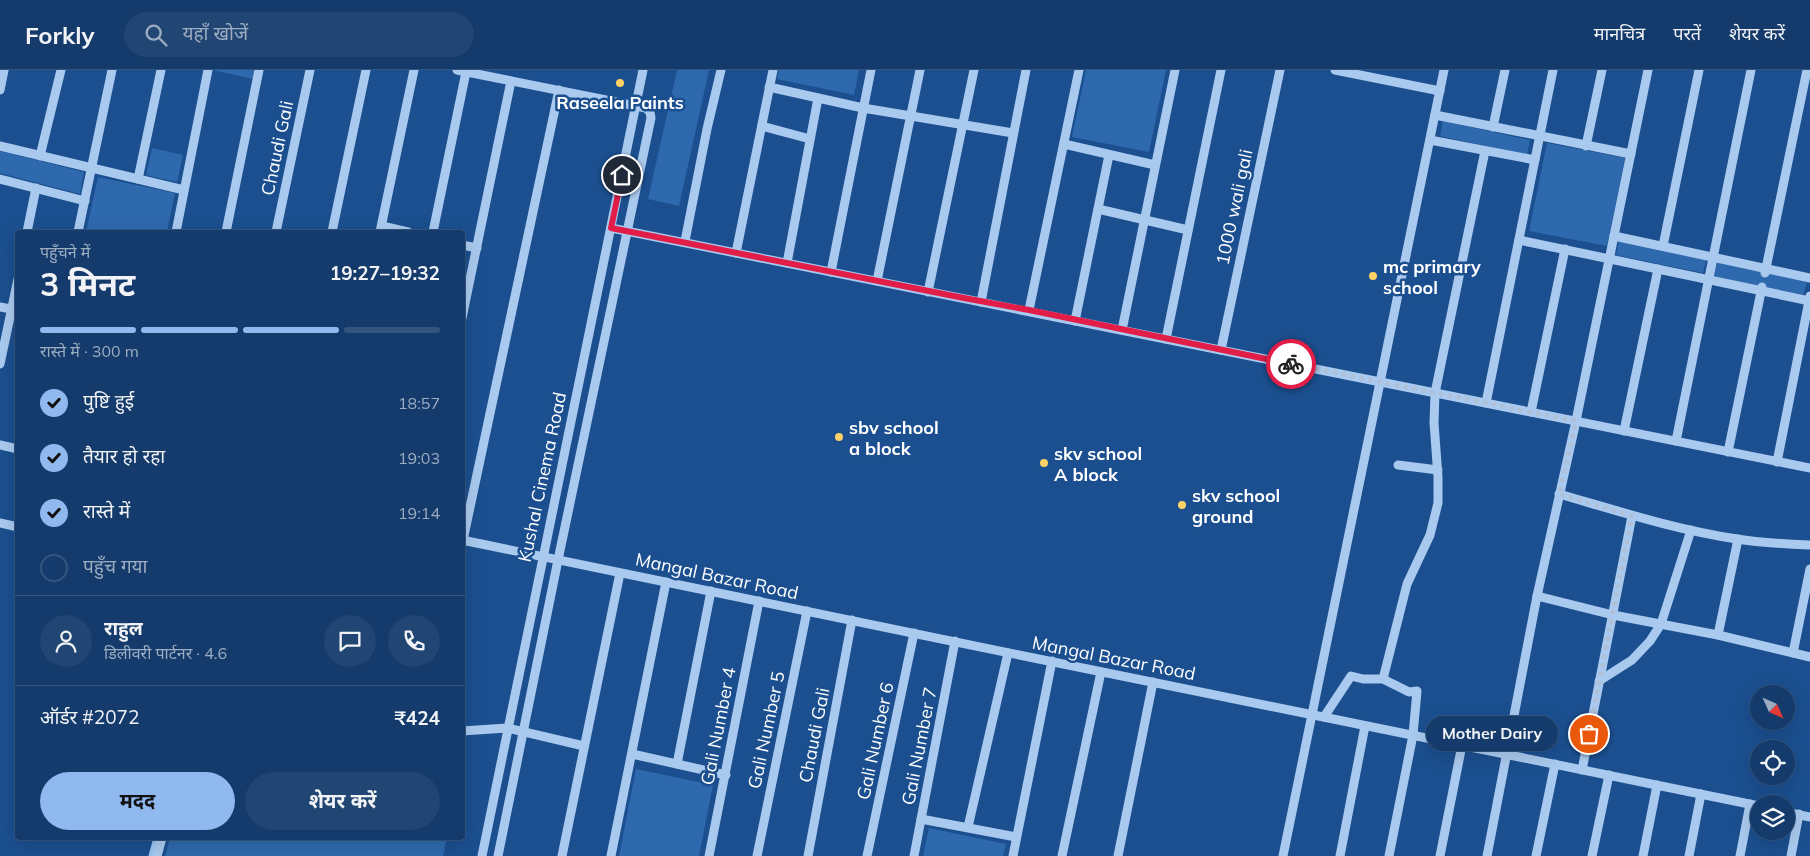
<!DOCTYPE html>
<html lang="hi">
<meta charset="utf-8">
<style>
body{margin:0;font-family:Mulish,"Noto Sans Devanagari",sans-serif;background:#214673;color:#f1f3f6;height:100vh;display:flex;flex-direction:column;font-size:19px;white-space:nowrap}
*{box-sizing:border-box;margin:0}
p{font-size:16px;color:#9dadc1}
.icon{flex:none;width:28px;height:28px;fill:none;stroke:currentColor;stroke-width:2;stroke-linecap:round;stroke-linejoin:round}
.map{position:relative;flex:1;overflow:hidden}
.sheet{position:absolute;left:15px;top:160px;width:450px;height:610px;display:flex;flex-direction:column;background:#143b6b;border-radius:5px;box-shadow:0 5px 20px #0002,0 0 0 1px #33557e}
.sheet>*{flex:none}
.needle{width:32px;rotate:135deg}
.fabs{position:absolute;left:1750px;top:615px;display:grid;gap:10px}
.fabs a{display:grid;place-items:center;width:45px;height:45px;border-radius:50%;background:#143b6b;box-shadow:0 5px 20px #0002,0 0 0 1px #33557e;font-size:25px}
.pin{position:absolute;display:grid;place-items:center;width:42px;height:42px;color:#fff;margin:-21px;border:2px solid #fff;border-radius:50%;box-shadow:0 1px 5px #0007}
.courier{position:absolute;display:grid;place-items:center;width:50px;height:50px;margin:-25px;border:4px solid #e11d48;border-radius:50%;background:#fff;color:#222;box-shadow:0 1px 6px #0007}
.bubble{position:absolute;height:35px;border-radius:18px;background:#143b6b;box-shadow:0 5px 20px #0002,0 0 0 1px #33557e;font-size:16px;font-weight:700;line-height:35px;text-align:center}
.headline em{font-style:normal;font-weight:700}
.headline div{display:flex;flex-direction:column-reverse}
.headline{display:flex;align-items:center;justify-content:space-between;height:85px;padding:0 25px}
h1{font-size:32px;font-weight:700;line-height:38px}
.bar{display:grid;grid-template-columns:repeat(4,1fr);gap:8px 5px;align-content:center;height:60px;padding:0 25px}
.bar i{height:6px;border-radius:4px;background:#33557e}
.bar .current{background:#90b9f0}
.bar p{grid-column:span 4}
.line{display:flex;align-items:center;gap:12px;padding:0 25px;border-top:1px solid #33557e}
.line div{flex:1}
.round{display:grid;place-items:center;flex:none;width:52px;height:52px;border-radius:26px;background:#214673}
ol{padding:0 25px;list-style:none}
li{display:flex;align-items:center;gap:15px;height:55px}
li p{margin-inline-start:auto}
li .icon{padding:5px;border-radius:50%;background:#90b9f0;color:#111;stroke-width:4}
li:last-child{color:#9dadc1}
li i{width:28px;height:28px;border:2px solid #33557e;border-radius:50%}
.action{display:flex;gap:10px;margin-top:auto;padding:10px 25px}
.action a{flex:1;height:58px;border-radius:30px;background:#90b9f0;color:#111;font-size:20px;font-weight:700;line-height:58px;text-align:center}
.action a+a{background:#214673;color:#f1f3f6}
header{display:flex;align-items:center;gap:30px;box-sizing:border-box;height:70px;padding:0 25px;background:#143b6b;border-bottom:1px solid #33557e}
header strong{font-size:24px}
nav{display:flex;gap:28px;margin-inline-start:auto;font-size:18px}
.search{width:350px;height:45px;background:#214673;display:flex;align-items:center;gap:12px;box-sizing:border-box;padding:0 18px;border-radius:28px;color:#9dadc1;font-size:19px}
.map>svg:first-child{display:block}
</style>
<header>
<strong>Forkly</strong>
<div class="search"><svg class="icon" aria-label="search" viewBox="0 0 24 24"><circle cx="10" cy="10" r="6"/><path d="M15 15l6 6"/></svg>यहाँ खोजें</div>
<nav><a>मानचित्र</a><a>परतें</a><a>शेयर करें</a></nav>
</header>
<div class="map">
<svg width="1810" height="786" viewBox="0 0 1810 786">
<rect width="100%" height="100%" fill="#1b4f8f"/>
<g fill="#2e69ad">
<polygon points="213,0 255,0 253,9"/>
<polygon points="677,0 709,0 679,136 648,129"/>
<polygon points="779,0 859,0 854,25 777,9"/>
<polygon points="1086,0 1166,0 1149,82 1072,67"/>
<polygon points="1443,51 1530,70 1527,85 1440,66"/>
<polygon points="1547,73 1625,88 1607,176 1529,161"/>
<polygon points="152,78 183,85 177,112 146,105"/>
<polygon points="0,81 84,102 80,124 0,103"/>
<polygon points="98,107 175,123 167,162 86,162"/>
<polygon points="1619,170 1706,190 1703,203 1616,185"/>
<polygon points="1717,192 1807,212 1803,226 1714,206"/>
<polygon points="636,699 713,715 699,786 619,786"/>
<polygon points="929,758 1006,774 1003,786 923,786"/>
<polygon points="170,768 447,768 443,786 165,786"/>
</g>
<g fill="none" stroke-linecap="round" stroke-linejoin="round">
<polyline stroke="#9cc4f0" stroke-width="5" points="151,786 156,768"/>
<g stroke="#a9c9ee" stroke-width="9">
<polyline points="457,0 646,38 650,42 651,48 558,490 498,786"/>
<polyline points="1335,0 1440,21"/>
<polyline points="769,17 863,38 1013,63"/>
<polyline points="0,20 4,0"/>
<polyline points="1435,45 1631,84"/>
<polyline points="762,56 810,69"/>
<polyline points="1493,57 1505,0"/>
<polyline points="1430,70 1535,90"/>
<polyline points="1064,74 1155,95"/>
<polyline points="0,76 184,120"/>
<polyline points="1586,76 1602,0"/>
<polyline points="40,86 61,0"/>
<polyline points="0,109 85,131"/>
<polyline points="138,109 161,0"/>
<polyline points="1098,139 1188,160"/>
<polyline points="382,156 408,162"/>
<polyline points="611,158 1810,398"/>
<polyline points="27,162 36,118"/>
<polyline points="78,162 112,0"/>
<polyline points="176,162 208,0"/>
<polyline points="226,162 259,0"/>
<polyline points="276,162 310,0"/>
<polyline points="332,162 366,0"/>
<polyline points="380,162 414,0"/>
<polyline points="433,162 466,2"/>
<polyline points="1614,166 1810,208"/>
<polyline points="1519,170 1810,231"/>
<polyline points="685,171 707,59 721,0"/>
<polyline points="462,175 477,178"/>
<polyline points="1663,176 1699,0"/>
<polyline points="736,183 773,0"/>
<polyline points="787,193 818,28"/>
<polyline points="831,202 871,0"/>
<polyline points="1765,203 1807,0"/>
<polyline points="877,211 920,0"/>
<polyline points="928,222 974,0"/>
<polyline points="981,232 1026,0"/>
<polyline points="0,237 11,239"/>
<polyline points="1029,240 1079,0"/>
<polyline points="462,248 511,11"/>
<polyline points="1075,251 1109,85"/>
<polyline points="1122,260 1175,0"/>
<polyline points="1166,269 1221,0"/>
<polyline points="1221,280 1280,0"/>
<polyline points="0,294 18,209"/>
<polyline points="1486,333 1553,0"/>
<polyline points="1531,342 1565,179"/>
<polyline points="1624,361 1658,199"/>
<polyline points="1676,371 1751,0"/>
<polyline points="0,375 18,379"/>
<polyline points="1728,382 1762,217"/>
<polyline points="1777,392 1810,226"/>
<polyline points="1398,395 1438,400"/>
<path d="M1559,424C1618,441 1677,460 1737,469C1761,473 1786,474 1810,475"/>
<polyline points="0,453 18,457"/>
<path d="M462,470C894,560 1327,648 1759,736"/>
<polyline points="463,470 559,20"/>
<polyline points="1537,526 1613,545 1718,565 1810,587"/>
<polyline points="1718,565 1738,469"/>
<polyline points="1793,583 1810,499"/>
<polyline points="1383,609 1407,514 1430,465 1438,433 1438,407 1434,353 1435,323 1485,81"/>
<polyline points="1599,611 1632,590 1650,571 1661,554 1691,460"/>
<polyline points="1324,647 1351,606 1363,609 1383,609 1409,622 1417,621 1413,665 1389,786"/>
<polyline points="462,661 507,658 584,676"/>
<polyline points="632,684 726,705"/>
<polyline points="677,694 711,521"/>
<polyline points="1582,700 1632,446"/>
<polyline points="1786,742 1810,747"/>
<polyline points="921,749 1016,767"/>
<polyline points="968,757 1008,583"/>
<polyline points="157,786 162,768"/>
<polyline points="482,786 643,0"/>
<polyline points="562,786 620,503"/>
<polyline points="611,786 666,512"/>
<polyline points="709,786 759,531"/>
<polyline points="757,786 807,541"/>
<polyline points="808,786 852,550"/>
<polyline points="867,786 914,563"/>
<polyline points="914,786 955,571"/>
<polyline points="1013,786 1052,591"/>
<polyline points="1062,786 1101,602"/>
<polyline points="1118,786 1153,612"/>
<polyline points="1283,786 1444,0"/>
<polyline points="1340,786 1365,656"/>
<polyline points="1440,786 1462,675"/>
<polyline points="1487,786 1537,526 1576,351 1648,0"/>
<polyline points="1536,786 1555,694"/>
<polyline points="1592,786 1609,705"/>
<polyline points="1643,786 1657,715"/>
<polyline points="1689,786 1701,724"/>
<polyline points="1740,786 1750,734"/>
<polyline points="1791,786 1799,744"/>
</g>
</g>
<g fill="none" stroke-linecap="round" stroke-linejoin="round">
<polyline stroke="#afc1d8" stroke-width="5" stroke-dasharray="0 9" points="1291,294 1576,351 1559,424 1632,446 1589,664"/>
<polyline stroke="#e11d48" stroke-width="6" points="622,105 611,158 964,228 1029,240 1291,294"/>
</g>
<g fill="#ffd166" stroke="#1b4f8f" stroke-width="2">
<circle cx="620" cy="13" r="5"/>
<circle cx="1373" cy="206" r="5"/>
<circle cx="839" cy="367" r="5"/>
<circle cx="1044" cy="393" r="5"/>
<circle cx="1182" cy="435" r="5"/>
</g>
<g text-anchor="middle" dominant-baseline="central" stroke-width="5" stroke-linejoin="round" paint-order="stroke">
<g font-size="18" font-weight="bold" fill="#fff" stroke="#1b4f8f" text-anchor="start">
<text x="620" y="32" text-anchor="middle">Raseela Paints</text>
<text x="1383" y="196">mc primary<tspan x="1383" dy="21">school</tspan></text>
<text x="849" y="357">sbv school<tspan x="849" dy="21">a block</tspan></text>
<text x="1054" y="383">skv school<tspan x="1054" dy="21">A block</tspan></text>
<text x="1192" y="425">skv school<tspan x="1192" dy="21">ground</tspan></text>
</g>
<g font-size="18" fill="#fff" stroke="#1b4f8f">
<text transform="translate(277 78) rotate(-78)">Chaudi Gali</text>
<text transform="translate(1234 137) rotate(-78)">1000 wali gali</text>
<text transform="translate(542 407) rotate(-78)">Kushal Cinema Road</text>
<text transform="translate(717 506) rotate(12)">Mangal Bazar Road</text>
<text transform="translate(1114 588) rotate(11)">Mangal Bazar Road</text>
<text transform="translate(718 656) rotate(-79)">Gali Number 4</text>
<text transform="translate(766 660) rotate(-78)">Gali Number 5</text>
<text transform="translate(814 665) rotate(-79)">Chaudi Gali</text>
<text transform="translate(875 671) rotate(-78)">Gali Number 6</text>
<text transform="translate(919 676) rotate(-79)">Gali Number 7</text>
</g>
</g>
</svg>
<div class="fabs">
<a><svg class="needle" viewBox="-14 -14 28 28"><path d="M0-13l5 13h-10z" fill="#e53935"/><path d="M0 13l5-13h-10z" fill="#9dadc1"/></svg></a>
<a><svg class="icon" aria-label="locate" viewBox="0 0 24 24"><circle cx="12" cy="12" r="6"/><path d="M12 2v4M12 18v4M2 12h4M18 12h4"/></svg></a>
<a><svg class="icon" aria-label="layers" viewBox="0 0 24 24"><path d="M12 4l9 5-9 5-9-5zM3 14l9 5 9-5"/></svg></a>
</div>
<div class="pin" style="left:1589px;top:664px;background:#ea580c"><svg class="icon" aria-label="bag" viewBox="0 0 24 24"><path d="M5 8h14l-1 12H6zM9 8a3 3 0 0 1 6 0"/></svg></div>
<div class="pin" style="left:622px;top:105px;background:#1f2937"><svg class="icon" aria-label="home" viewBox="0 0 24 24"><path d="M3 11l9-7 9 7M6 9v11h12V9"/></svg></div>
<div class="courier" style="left:1291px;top:294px"><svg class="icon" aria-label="bike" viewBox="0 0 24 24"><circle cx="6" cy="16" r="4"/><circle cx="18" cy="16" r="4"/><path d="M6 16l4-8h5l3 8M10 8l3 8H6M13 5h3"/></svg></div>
<div class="bubble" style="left:1426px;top:646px;width:132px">Mother Dairy</div>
<section class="sheet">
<div class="headline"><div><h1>3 मिनट</h1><p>पहुँचने में</p></div><em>19:27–19:32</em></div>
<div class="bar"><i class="current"></i><i class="current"></i><i class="current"></i><i></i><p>रास्ते में · 300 m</p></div>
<ol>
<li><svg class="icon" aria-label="check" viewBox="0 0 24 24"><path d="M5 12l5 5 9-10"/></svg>पुष्टि हुई<p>18:57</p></li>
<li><svg class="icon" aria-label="check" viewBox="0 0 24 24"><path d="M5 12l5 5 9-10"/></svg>तैयार हो रहा<p>19:03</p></li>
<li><svg class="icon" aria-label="check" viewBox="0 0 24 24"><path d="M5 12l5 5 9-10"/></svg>रास्ते में<p>19:14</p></li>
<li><i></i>पहुँच गया</li>
</ol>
<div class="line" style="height:90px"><a class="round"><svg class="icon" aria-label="person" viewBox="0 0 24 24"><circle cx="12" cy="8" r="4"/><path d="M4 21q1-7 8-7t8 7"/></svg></a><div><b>राहुल</b><p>डिलीवरी पार्टनर · 4.6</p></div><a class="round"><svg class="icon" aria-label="chat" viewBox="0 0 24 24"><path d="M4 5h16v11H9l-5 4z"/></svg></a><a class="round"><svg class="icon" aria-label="phone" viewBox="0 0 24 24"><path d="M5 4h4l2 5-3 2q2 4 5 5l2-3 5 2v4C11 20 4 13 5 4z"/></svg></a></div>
<div class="line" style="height:65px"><div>ऑर्डर #2072</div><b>₹424</b></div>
<div class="action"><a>मदद</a><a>शेयर करें</a></div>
</section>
</div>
